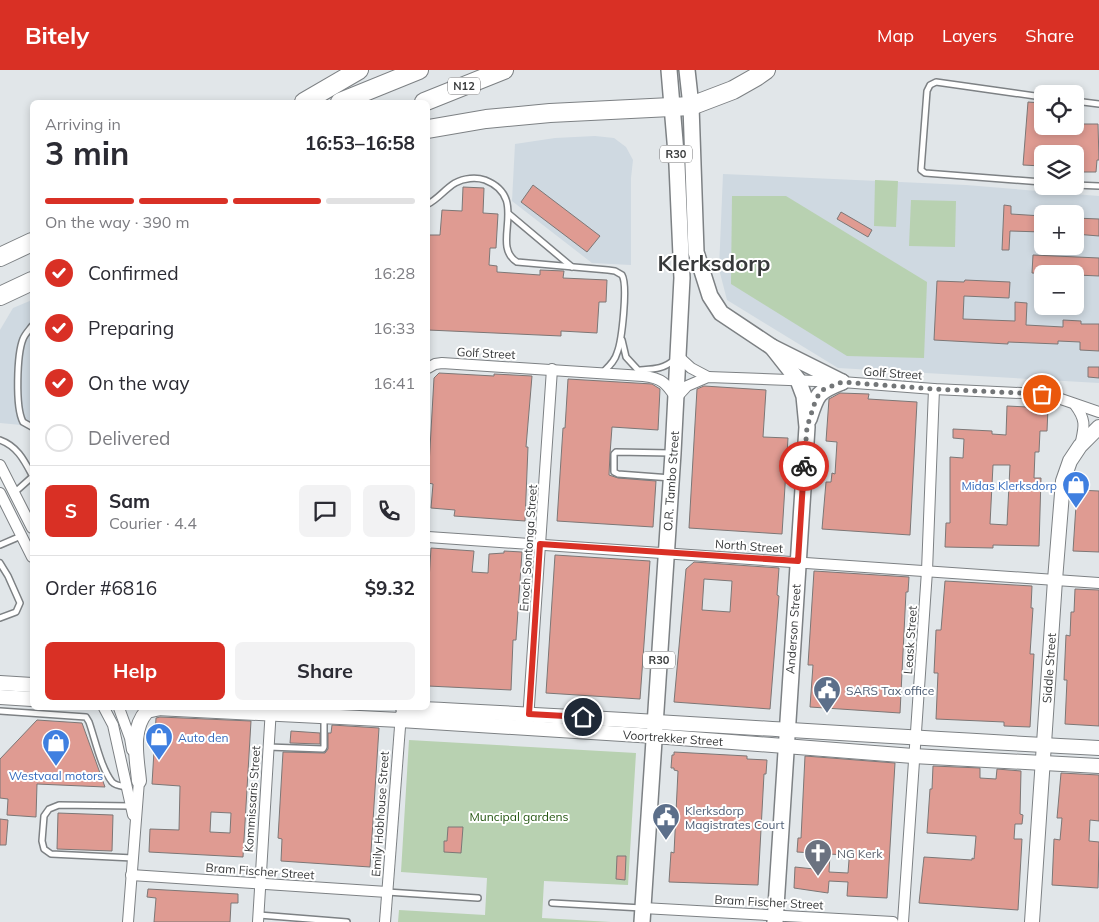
<!DOCTYPE html>
<meta charset="utf-8">
<style>
body{margin:0;font-family:Mulish,sans-serif;background:#f2f2f3;color:#2b2b33;height:100vh;display:flex;flex-direction:column;font-size:19px;white-space:nowrap}
*{box-sizing:border-box;margin:0}
p{font-size:16px;color:#7c7c81}
.icon{flex:none;width:28px;height:28px;fill:none;stroke:currentColor;stroke-width:2;stroke-linecap:round;stroke-linejoin:round}
.map{position:relative;flex:1;overflow:hidden}
.side{position:absolute;left:30px;top:30px;width:400px;height:610px;display:flex;flex-direction:column;background:#fff;border-radius:8px;box-shadow:0 2px 8px #0003}
.side>*{flex:none}
.buttons{position:absolute;left:1034px;top:15px;display:grid;gap:10px}
.buttons a{display:grid;place-items:center;width:50px;height:50px;border-radius:8px;background:#fff;box-shadow:0 2px 8px #0003;font-size:25px}
.pin{position:absolute;display:grid;place-items:center;width:42px;height:42px;color:#fff;margin:-21px;border:2px solid #fff;border-radius:50%;box-shadow:0 1px 5px #0007}
.courier{position:absolute;display:grid;place-items:center;width:50px;height:50px;margin:-25px;border:4px solid #d93025;border-radius:50%;background:#fff;color:#222;box-shadow:0 1px 6px #0007}
.head em{font-style:normal;font-weight:700}
.head div{display:flex;flex-direction:column-reverse}
.head{display:flex;align-items:center;justify-content:space-between;height:85px;padding:0 15px}
h1{font-size:32px;font-weight:700;line-height:38px}
.bar{display:grid;grid-template-columns:repeat(4,1fr);gap:8px 5px;align-content:center;height:60px;padding:0 15px}
.bar i{height:6px;border-radius:4px;background:#e1e1e2}
.bar .active{background:#d93025}
.bar p{grid-column:span 4}
.line{display:flex;align-items:center;gap:12px;padding:0 15px;border-top:1px solid #e1e1e2}
.line div{flex:1}
.round{display:grid;place-items:center;flex:none;width:52px;height:52px;border-radius:8px;background:#f2f2f3}
ol{padding:0 15px;list-style:none}
li{display:flex;align-items:center;gap:15px;height:55px}
li p{margin-inline-start:auto}
li .icon{padding:5px;border-radius:50%;background:#d93025;color:#fff;stroke-width:4}
li:last-child{color:#7c7c81}
li i{width:28px;height:28px;border:2px solid #e1e1e2;border-radius:50%}
.action{display:flex;gap:10px;margin-top:auto;padding:10px 15px}
.action a{flex:1;height:58px;border-radius:8px;background:#d93025;color:#fff;font-size:20px;font-weight:700;line-height:58px;text-align:center}
.action a+a{background:#f2f2f3;color:#2b2b33}
header{display:flex;align-items:center;gap:30px;box-sizing:border-box;height:70px;padding:0 25px;background:#d93025;color:#fff}
header strong{font-size:24px}
nav{display:flex;gap:28px;margin-inline-start:auto;font-size:18px}
.map>svg:first-child{display:block}
</style>
<header>
<strong>Bitely</strong>
<nav><a>Map</a><a>Layers</a><a>Share</a></nav>
</header>
<div class="map">
<svg width="1099" height="852" viewBox="0 0 1099 852">
<rect width="100%" height="100%" fill="#e1e6e9"/>
<g fill="#cfd9e1" fill-rule="evenodd">
<polygon points="595,66 614,68 626,77 633,90 631,108 631,195 592,193 512,131 515,74 555,68"/>
<path d="M723,104L966,115L1099,126V313L838,298L727,230L719,199ZM1042,144H1075V176H1042ZM1042,204H1075V236H1042Z"/>
<polygon points="32,230 32,356 0,353 0,260 13,238"/>
</g>
<g fill="#b8d1b1">
<polygon points="875,110 898,111 896,157 874,156"/>
<polygon points="732,126 786,126 927,212 924,288 847,286 731,214"/>
<polygon points="911,130 956,131 955,177 909,176"/>
<polygon points="409,670 636,683 628,815 544,811 542,848 611,852 398,852 399,840 485,845 487,808 401,802"/>
</g>
<g fill="#df9b92" stroke="#7c7776" fill-rule="evenodd">
<polygon points="1028,32 1042,33 1042,56 1082,56 1082,54 1098,54 1099,90 1097,90 1096,102 1080,102 1079,84 1047,83 1042,84 1042,96 1023,95"/>
<polygon points="533,115 600,166 587,182 521,132"/>
<polygon points="463,117 484,118 483,143 498,144 496,178 490,178 489,195 497,196 497,202 540,205 540,200 564,201 563,208 607,210 606,232 599,232 597,263 561,261 561,266 428,260 428,165 440,165 442,140 462,141"/>
<polygon points="1004,135 1011,136 1011,144 1042,146 1042,162 1010,161 1009,180 1002,180"/>
<polygon points="841,142 872,160 868,167 837,149"/>
<polygon points="1075,148 1099,149 1099,166 1075,164"/>
<polygon points="1033,185 1099,188 1099,206 1032,203"/>
<polygon points="965,210 1010,212 1009,228 964,226 963,249 1015,251 1015,232 1027,233 1026,255 1063,257 1063,250 1081,251 1081,254 1099,254 1099,281 1080,280 1080,272 1058,271 1058,274 1008,272 1008,274 934,270 937,211 964,212"/>
<polygon points="1088,297 1099,297 1099,308 1088,307"/>
<polygon points="439,303 494,306 494,304 532,306 526,377 528,377 525,451 454,446 455,440 431,438 433,414 428,413 434,308"/>
<polygon points="568,309 652,314 660,319 658,360 612,357 610,384 609,405 618,408 656,411 653,457 557,451 563,358 565,358"/>
<polygon points="704,316 766,320 763,367 788,368 782,464 689,458 697,319"/>
<polygon points="840,323 869,324 868,329 917,332 910,465 822,459 826,412 831,412 832,403 835,404 837,372 826,371 829,329"/>
<path d="M1007,336L1048,338L1047,361H1040L1039,382H1035L1034,408H1041L1039,476L993,475V478L945,477L946,453H950V387L963,388L964,369L953,368V359L992,361V364L1006,365ZM993,395H1010L1007,455L990,454Z"/>
<polygon points="1077,420 1099,421 1099,482 1073,481"/>
<polygon points="431,478 474,481 472,502 488,503 489,484 504,483 504,481 522,482 516,570 513,570 511,620 428,616 428,527"/>
<polygon points="555,485 650,491 640,629 546,623"/>
<path d="M694,492L779,498L777,525L779,526L770,639L674,632L686,499ZM704,509L732,511L730,542L702,540Z"/>
<polygon points="814,501 909,507 908,522 906,522 900,643 810,637 813,595 808,595"/>
<polygon points="945,511 1032,516 1031,538 1033,538 1030,584 1034,584 1030,657 1004,656 1004,652 936,649 938,603 934,603 936,560 941,560"/>
<polygon points="1075,519 1099,520 1099,656 1065,654 1067,610 1064,610 1066,565 1070,566 1071,542 1074,542"/>
<path d="M160,647L251,651L243,787L149,782L150,759L179,760L180,716L152,714L156,648ZM211,742L231,743L230,763L210,762Z"/>
<polygon points="37,650 82,653 105,717 37,714 36,747 7,745 8,729 0,728 0,689"/>
<polygon points="332,655 379,658 370,797 281,791 282,769 278,768 283,682 325,683 328,679 328,663 331,663"/>
<polygon points="291,661 320,663 320,674 290,673"/>
<polygon points="674,682 747,686 747,689 767,690 766,704 764,704 758,815 669,812 671,782 674,783 678,701 674,700 674,698 671,698 672,685 674,685"/>
<path d="M805,686L895,693L887,828L847,826L848,812L829,811L828,823L794,818L795,797L814,799V783L797,782L798,768H801ZM830,784L844,785L849,790L848,803L829,802Z"/>
<polygon points="933,696 980,698 980,708 996,709 997,699 1021,701 1020,744 1023,745 1022,754 1015,754 1014,769 1022,769 1018,840 919,833 924,787 972,790 972,788 974,789 976,766 927,763 930,719 932,719"/>
<polygon points="1061,703 1099,705 1099,751 1090,750 1089,771 1099,772 1098,818 1052,815 1054,769 1060,770 1062,748 1057,748"/>
<polygon points="58,743 113,745 112,781 57,779"/>
<polygon points="0,749 8,750 6,775 0,775"/>
<polygon points="448,757 463,757 461,783 444,782 444,771 447,771"/>
<polygon points="617,786 626,786 625,810 616,809"/>
<polygon points="148,819 238,824 238,833 231,833 230,852 154,852 156,828 147,827"/>
</g>
<g fill="none" stroke-linecap="round" stroke-linejoin="round">
<defs>
<g id="lane">
<polyline points="1042,27 936,12 930,15 927,21 921,100 925,103 1042,112"/>
<polyline points="1075,31 1099,34"/>
<polyline points="1075,115 1099,116"/>
<path d="M428,134C438,129 445,119 455,113C464,108 476,107 485,110C531,128 489,175 517,192L608,200L615,201L622,205C628,215 622,271 617,283C615,291 609,296 603,302"/>
<polyline points="509,144 572,197"/>
<path d="M32,256C29,260 25,264 23,269C17,284 15,337 23,352L32,357"/>
<path d="M622,270L626,287L638,300C653,299 663,300 675,289"/>
<path d="M0,370C17,376 24,390 32,405"/>
<polyline points="671,408 618,404 614,402 614,384 616,382 671,383"/>
<polyline points="14,423 32,407"/>
<polyline points="0,475 21,466"/>
<polyline points="0,493 8,506 20,533 16,542 0,548"/>
<path d="M0,641L86,647L89,652C95,669 101,698 112,712C116,716 122,716 127,717"/>
<polyline points="268,677 323,679 324,677 324,647"/>
<polyline points="131,736 59,735 49,739 44,746 42,771 44,779 51,784 133,788"/>
<polyline points="387,822 478,828"/>
<polyline points="552,833 642,838"/>
<polyline points="259,845 347,852"/>
</g>
<g id="street">
<polyline points="679,287 691,298 708,307"/>
<path d="M428,298L435,294L442,293L643,306C662,308 666,313 676,328L687,316L708,307L842,312L934,319L1042,324L1058,328L1099,342"/>
<path d="M1075,335C1087,351 1084,357 1080,376"/>
<polyline points="0,395 32,458"/>
<polyline points="0,423 32,487"/>
<polyline points="428,467 1099,513"/>
<polyline points="104,638 113,655 133,745"/>
<polyline points="119,638 130,668 132,680"/>
<polyline points="528,650 552,299"/>
<polyline points="131,805 387,822"/>
<polyline points="643,838 893,852"/>
<polyline points="128,852 139,711 138,706"/>
<polyline points="258,852 271,638"/>
<polyline points="385,852 401,644"/>
<polyline points="903,852 927,501 934,319"/>
</g>
<g id="secondary">
<polyline points="0,613 32,615"/>
<polyline points="0,627 32,629"/>
<polyline points="156,638 400,650 654,666 913,686 1099,696"/>
<path d="M403,638C635,649 867,666 1099,678"/>
<path d="M139,711C137,688 130,660 147,641L160,638"/>
<polyline points="1032,852 1055,510 1063,411 1070,391 1080,376 1099,357"/>
</g>
<g id="primary">
<polyline points="687,0 691,36 696,182 710,226 721,243 772,277 842,312"/>
<polyline points="772,277 798,310 804,326 807,357 775,852"/>
<path d="M809,349C817,324 817,322 842,312"/>
<polyline points="642,852 673,383 682,208 677,95 669,0"/>
</g>
<g id="highway">
<polyline points="304,32 359,0"/>
<polyline points="340,32 419,0"/>
<polyline points="424,32 504,0"/>
<polyline points="428,59 486,49 550,43 691,36 733,20 756,7 766,0"/>
<polyline points="0,187 32,172"/>
<polyline points="0,226 32,211"/>
</g>
</defs>
<use href="#lane" stroke="#7d8184" stroke-width="8"/>
<use href="#street" stroke="#7d8184" stroke-width="12"/>
<use href="#secondary" stroke="#7d8184" stroke-width="16"/>
<use href="#primary" stroke="#7d8184" stroke-width="18"/>
<use href="#highway" stroke="#7d8184" stroke-width="20"/>
<use href="#lane" stroke="#fff" stroke-width="5"/>
<use href="#street" stroke="#fff" stroke-width="10"/>
<use href="#secondary" stroke="#fff" stroke-width="14"/>
<use href="#primary" stroke="#fff" stroke-width="15"/>
<use href="#highway" stroke="#fff" stroke-width="18"/>
</g>
<g fill="none" stroke-linecap="round" stroke-linejoin="round">
<polyline stroke="#737678" stroke-width="5" stroke-dasharray="0 9" points="804,396 807,357 816,329 822,320 842,312 934,319 1042,324"/>
<polyline stroke="#d93025" stroke-width="6" points="583,647 529,644 540,474 798,491 804,396"/>
</g>
<defs>
<symbol id="shop-pin" viewBox="-11 -11 22 30"><path d="M0 17L-7.5 6A9.5 9.5 0 1 1 7.5 6Z" fill="#3f7fe0" stroke="#fff"/><path d="M-5-2.5h2.3a2.7 3.5 0 0 1 5.4 0H5L5.5 6h-11ZM-1.5-2.5h3a1.5 2.3 0 0 0-3 0Z" fill="#fff"/></symbol>
<symbol id="civic-pin" viewBox="-11 -11 22 30"><path d="M0 17L-7.5 6A9.5 9.5 0 1 1 7.5 6Z" fill="#5c6f8a" stroke="#fff"/><path d="M-.6-6.5H3V-4.5H.6V-3L4-1V1h2V6H-6V1h2V-1L-.6-3ZM-1.2 2.5V6h2.4V2.5Z" fill="#fff"/></symbol>
<symbol id="church-pin" viewBox="-11 -11 22 30"><path d="M0 17L-7.5 6A9.5 9.5 0 1 1 7.5 6Z" fill="#6b7280" stroke="#fff"/><path d="M-1.2-6h2.4v3.5h3.3v2.4h-3.3V6h-2.4V-.1h-3.3v-2.4h3.3Z" fill="#fff"/></symbol>
</defs>
<g fill-rule="evenodd">
<use href="#shop-pin" x="1060" y="399" width="32" height="43"/>
<use href="#civic-pin" x="811" y="604" width="32" height="43"/>
<use href="#shop-pin" x="143" y="651" width="32" height="43"/>
<use href="#shop-pin" x="40" y="657" width="32" height="43"/>
<use href="#civic-pin" x="650" y="731" width="32" height="43"/>
<use href="#church-pin" x="802" y="767" width="32" height="43"/>
</g>
<g text-anchor="middle" dominant-baseline="central" stroke-width="4" stroke-linejoin="round" paint-order="stroke">
<g fill="#fff" stroke="#747576" stroke-width="1">
<rect x="448" y="7.5" width="32" height="17" rx="4"/>
<rect x="660" y="75.5" width="32" height="17" rx="4"/>
<rect x="643" y="581.5" width="32" height="17" rx="4"/>
</g>
<g font-size="11" font-weight="bold" fill="#383a3b">
<text x="464" y="16">N12</text>
<text x="676" y="84">R30</text>
<text x="659" y="590">R30</text>
</g>
<g font-size="12" fill="#383a3b" stroke="#fff">
<text transform="translate(486 283) rotate(3)">Golf Street</text>
<text transform="translate(893 303) rotate(4)">Golf Street</text>
<text transform="translate(671 411) rotate(-86)">O.R. Tambo Street</text>
<text transform="translate(749 476) rotate(4)">North Street</text>
<text transform="translate(528 478) rotate(-86)">Enoch Sontonga Street</text>
<text transform="translate(793 559) rotate(-86)">Anderson Street</text>
<text transform="translate(910 570) rotate(-86)">Leask Street</text>
<text transform="translate(1049 598) rotate(-86)">Siddle Street</text>
<text transform="translate(673 668) rotate(4)">Voortrekker Street</text>
<text transform="translate(252 729) rotate(-86)">Kommissaris Street</text>
<text transform="translate(380 744) rotate(-86)">Emily Hobhouse Street</text>
<text transform="translate(260 801) rotate(4)">Bram Fischer Street</text>
<text transform="translate(769 832) rotate(3)">Bram Fischer Street</text>
</g>
<g font-size="12" fill="#366cbe" stroke="#fff" text-anchor="end">
<text x="1057" y="415">Midas Klerksdorp</text>
<text x="178" y="667" text-anchor="start">Auto den</text>
<text x="56" y="705" text-anchor="middle">Westvaal motors</text>
</g>
<g font-size="12" fill="#4e5e75" stroke="#fff" text-anchor="start">
<text x="846" y="620">SARS Tax office</text>
<text x="685" y="740">Klerksdorp<tspan x="685" dy="14">Magistrates Court</tspan></text>
</g>
<g font-size="12" fill="#22550f" stroke="#fff">
<text x="519" y="746">Muncipal gardens</text>
</g>
<g font-size="12" fill="#5b616d" stroke="#fff" text-anchor="start">
<text x="837" y="783">NG Kerk</text>
</g>
<g font-size="22" font-weight="bold" fill="#383a3b" stroke="#fff">
<text x="714" y="193">Klerksdorp</text>
</g>
</g>
</svg>
<div class="buttons">
<a><svg class="icon" aria-label="locate" viewBox="0 0 24 24"><circle cx="12" cy="12" r="6"/><path d="M12 2v4M12 18v4M2 12h4M18 12h4"/></svg></a>
<a><svg class="icon" aria-label="layers" viewBox="0 0 24 24"><path d="M12 4l9 5-9 5-9-5zM3 14l9 5 9-5"/></svg></a>
<a>+</a>
<a>−</a>
</div>
<div class="pin" style="left:1042px;top:324px;background:#ea580c"><svg class="icon" aria-label="bag" viewBox="0 0 24 24"><path d="M5 8h14l-1 12H6zM9 8a3 3 0 0 1 6 0"/></svg></div>
<div class="pin" style="left:583px;top:647px;background:#1f2937"><svg class="icon" aria-label="home" viewBox="0 0 24 24"><path d="M3 11l9-7 9 7M6 9v11h12V9"/></svg></div>
<div class="courier" style="left:804px;top:396px"><svg class="icon" aria-label="bike" viewBox="0 0 24 24"><circle cx="6" cy="16" r="4"/><circle cx="18" cy="16" r="4"/><path d="M6 16l4-8h5l3 8M10 8l3 8H6M13 5h3"/></svg></div>
<section class="side">
<div class="head"><div><h1>3 min</h1><p>Arriving in</p></div><em>16:53–16:58</em></div>
<div class="bar"><i class="active"></i><i class="active"></i><i class="active"></i><i></i><p>On the way · 390 m</p></div>
<ol>
<li><svg class="icon" aria-label="check" viewBox="0 0 24 24"><path d="M5 12l5 5 9-10"/></svg>Confirmed<p>16:28</p></li>
<li><svg class="icon" aria-label="check" viewBox="0 0 24 24"><path d="M5 12l5 5 9-10"/></svg>Preparing<p>16:33</p></li>
<li><svg class="icon" aria-label="check" viewBox="0 0 24 24"><path d="M5 12l5 5 9-10"/></svg>On the way<p>16:41</p></li>
<li><i></i>Delivered</li>
</ol>
<div class="line" style="height:90px"><b class="round" style="background:#d93025;color:#fff">S</b><div><b>Sam</b><p>Courier · 4.4</p></div><a class="round"><svg class="icon" aria-label="chat" viewBox="0 0 24 24"><path d="M4 5h16v11H9l-5 4z"/></svg></a><a class="round"><svg class="icon" aria-label="phone" viewBox="0 0 24 24"><path d="M5 4h4l2 5-3 2q2 4 5 5l2-3 5 2v4C11 20 4 13 5 4z"/></svg></a></div>
<div class="line" style="height:65px"><div>Order #6816</div><b>$9.32</b></div>
<div class="action"><a>Help</a><a>Share</a></div>
</section>
</div>
